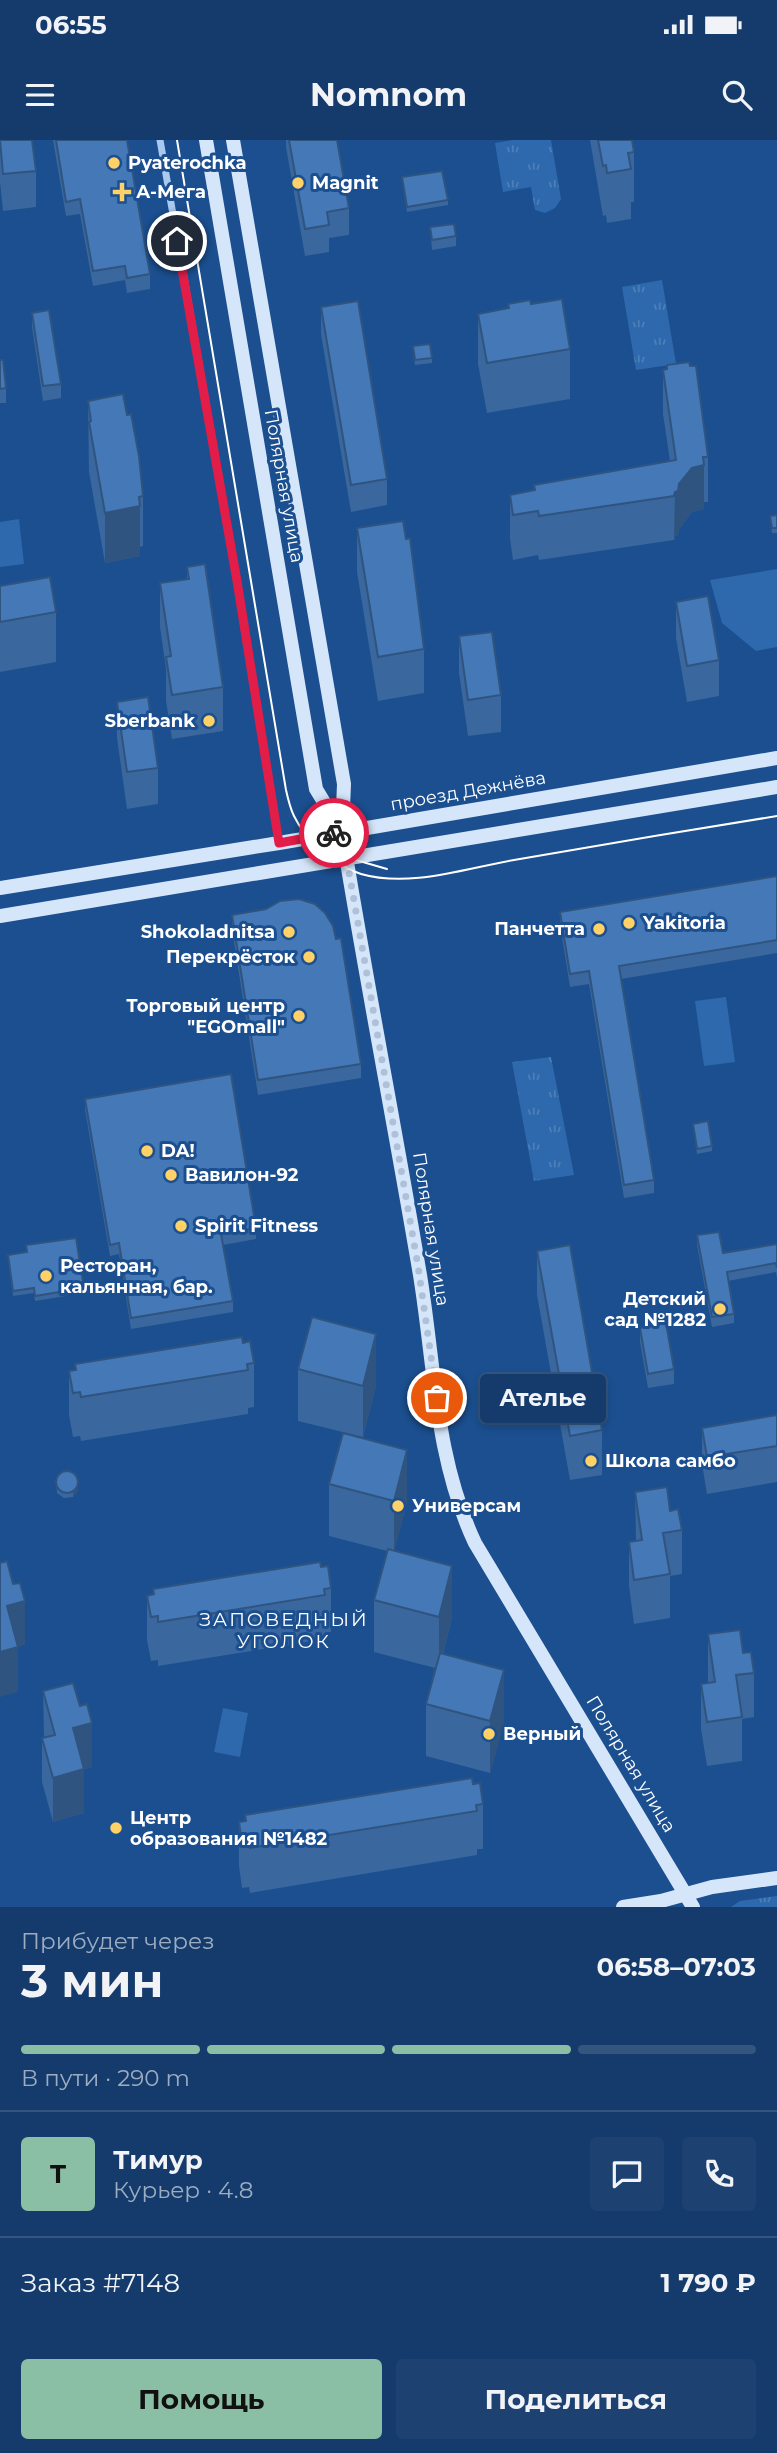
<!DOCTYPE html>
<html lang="ru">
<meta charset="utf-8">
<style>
body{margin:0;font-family:Montserrat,sans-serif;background:#1d4271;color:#f1f3f6;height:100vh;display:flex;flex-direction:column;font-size:26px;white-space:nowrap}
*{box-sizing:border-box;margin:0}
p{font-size:23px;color:#9dadc1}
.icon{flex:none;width:38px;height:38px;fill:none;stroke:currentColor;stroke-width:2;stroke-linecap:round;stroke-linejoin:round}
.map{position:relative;height:1767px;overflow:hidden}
.panel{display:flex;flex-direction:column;background:#143b6b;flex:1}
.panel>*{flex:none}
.pin{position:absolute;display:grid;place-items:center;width:60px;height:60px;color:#fff;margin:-30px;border:4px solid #fff;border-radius:50%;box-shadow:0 2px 7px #0007}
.courier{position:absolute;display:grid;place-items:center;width:70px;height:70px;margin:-35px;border:5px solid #e11d48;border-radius:50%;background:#fff;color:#222;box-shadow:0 2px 9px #0007}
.bubble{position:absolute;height:49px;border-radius:7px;background:#143b6b;box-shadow:0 4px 10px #0003,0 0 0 2px #33557e;font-size:23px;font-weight:700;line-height:49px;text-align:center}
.overview em{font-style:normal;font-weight:700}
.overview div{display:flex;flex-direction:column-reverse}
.overview{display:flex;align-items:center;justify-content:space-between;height:119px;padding:0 21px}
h1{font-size:46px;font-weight:700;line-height:52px}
.bar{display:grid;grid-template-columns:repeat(4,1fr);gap:10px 7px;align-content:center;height:84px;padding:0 21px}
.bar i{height:9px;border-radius:5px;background:#33557e}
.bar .active{background:#8abfa5}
.bar p{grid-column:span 4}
.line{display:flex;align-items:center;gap:18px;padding:0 21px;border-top:2px solid #33557e}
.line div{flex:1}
.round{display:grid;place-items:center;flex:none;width:74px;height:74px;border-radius:7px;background:#1d4271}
.primary-button{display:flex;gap:14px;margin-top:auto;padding:14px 21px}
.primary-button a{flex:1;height:80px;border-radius:7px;background:#8abfa5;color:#111;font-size:28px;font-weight:700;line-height:80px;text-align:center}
.primary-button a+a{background:#1d4271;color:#f1f3f6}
.status{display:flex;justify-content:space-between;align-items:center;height:49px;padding:0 35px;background:#143b6b;direction:ltr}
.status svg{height:19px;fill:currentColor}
header{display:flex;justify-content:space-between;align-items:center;height:91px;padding:0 21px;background:#143b6b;font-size:32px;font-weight:700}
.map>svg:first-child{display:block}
</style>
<div class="status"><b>06:55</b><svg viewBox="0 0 49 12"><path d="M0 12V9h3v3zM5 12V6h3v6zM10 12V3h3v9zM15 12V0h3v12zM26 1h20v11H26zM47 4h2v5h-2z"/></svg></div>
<header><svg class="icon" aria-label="menu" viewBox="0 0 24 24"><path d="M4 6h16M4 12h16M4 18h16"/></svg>Nomnom<svg class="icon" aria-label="search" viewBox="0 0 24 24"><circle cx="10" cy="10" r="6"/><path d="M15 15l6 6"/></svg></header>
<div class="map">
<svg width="777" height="1767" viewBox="0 0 777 1767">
<defs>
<pattern id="park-tufts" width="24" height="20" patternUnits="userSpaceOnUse" patternTransform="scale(1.75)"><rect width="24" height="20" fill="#2e69ad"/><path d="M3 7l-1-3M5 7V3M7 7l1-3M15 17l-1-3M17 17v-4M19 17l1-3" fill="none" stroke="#4d80b9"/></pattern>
</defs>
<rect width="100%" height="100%" fill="#1b4f8f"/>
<g fill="#2e69ad">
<polygon points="19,379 24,424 0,427 0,382"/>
<polygon points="777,429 777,507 756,511 722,483 710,440"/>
<polygon points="726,857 735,922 704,926 695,861"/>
<polygon points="223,1568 248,1573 240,1617 214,1612"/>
</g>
<g fill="url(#park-tufts)">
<polygon points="513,0 551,0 561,59 555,68 545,73 535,70 531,47 503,52 495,3"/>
<polygon points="662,140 676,224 636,230 622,147"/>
<polygon points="551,917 574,1035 534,1041 512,922"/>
<polygon points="777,1756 777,1767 731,1767 740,1761"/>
</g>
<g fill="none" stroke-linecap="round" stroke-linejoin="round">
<polyline stroke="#a9c9ee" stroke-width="7" points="160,0 237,441 279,703"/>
<g stroke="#d6e6fa" stroke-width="14">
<polyline points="206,0 316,649 342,692"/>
<path d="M233,0L344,644L342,692C366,840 395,987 420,1135C435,1227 435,1318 475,1403L693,1767"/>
<polyline points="0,748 279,703 777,618"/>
<polyline points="0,776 777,647"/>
<polyline points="623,1767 661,1761 712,1747 777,1738"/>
</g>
<g stroke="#fff" stroke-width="2">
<path d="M177,0L286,650C288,659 290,668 294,676C306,701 335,726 361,734C410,748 466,728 514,720C602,705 689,690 777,676"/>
<polyline points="341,713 349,718 387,729"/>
</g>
</g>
<g fill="#3a679d">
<polygon points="0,0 36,31 36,67 3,71 0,42"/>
<polygon points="53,0 127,0 150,134 150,149 127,153 125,140 93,146 80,74 66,76"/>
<polygon points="286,0 337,0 349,68 349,95 329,98 329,112 305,116 286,7"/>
<polygon points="590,0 632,0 634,12 634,62 631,62 631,79 607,83 606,75 603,76"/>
<polygon points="402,37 448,60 448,65 407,72"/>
<polygon points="430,87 456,96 456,106 432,110"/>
<polygon points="508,164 531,164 570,209 570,259 487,273 478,224 478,174 508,168"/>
<polygon points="321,167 387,339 387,365 351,372 321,194"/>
<polygon points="32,173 61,244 61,258 43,261 32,187"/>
<polygon points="413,206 432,218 432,223 415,225"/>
<polygon points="0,220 6,248 6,263 0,263"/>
<polygon points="667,229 708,317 708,362 704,362 704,369 692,372 679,389 678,395 675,396 674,400 539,420 538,415 513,420 510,399 510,355 534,350 534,345 670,321 663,274 663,230"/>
<polygon points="88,261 127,275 143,356 143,406 140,407 140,416 105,423 89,332"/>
<polygon points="777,375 777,393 772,393 770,376"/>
<polygon points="357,388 424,509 424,553 378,561 357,432"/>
<polygon points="187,427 223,547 223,591 172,599 166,561 166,529 160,487 160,443 187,439"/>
<polygon points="0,446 56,472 56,522 0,532"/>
<polygon points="676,462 719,520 719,556 687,562 676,498"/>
<polygon points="459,496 501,555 501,592 468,596 459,533"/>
<polygon points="117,562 158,628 158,664 127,669 117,598"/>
<polygon points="777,736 777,813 621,839 654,1040 654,1053 624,1058 589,844 570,847 560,785 560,772"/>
<polygon points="232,775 361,924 361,938 258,955 232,789"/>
<polygon points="85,959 256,1088 256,1099 223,1105 233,1161 233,1172 131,1189 119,1114 110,1116 85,970"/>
<polygon points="693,984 712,1006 712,1011 697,1014"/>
<polygon points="697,1095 723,1113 777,1104 777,1138 776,1132 728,1141 734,1174 734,1183 712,1187 697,1105"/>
<polygon points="26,1105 84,1148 84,1153 35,1161 34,1153 13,1156 8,1115 27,1112"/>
<polygon points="537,1111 602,1290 602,1335 570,1340 537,1155"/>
<polygon points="640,1188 674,1229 674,1244 648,1248 640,1202"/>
<polygon points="243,1203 254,1223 254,1267 248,1268 248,1274 81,1301 80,1296 73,1297 69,1275 69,1231 75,1230 75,1224"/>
<polygon points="298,1229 376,1246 363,1297 298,1281"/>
<polygon points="777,1275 777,1342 707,1354 702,1324 702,1288"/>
<polygon points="56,1339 78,1350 73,1357 64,1358 57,1353"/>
<polygon points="329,1344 407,1362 394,1411 452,1478 443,1514 504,1582 490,1633 426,1616 426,1564 435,1528 374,1512 374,1460 387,1411 329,1396"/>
<polygon points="635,1352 670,1371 682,1390 682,1434 670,1436 670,1478 634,1484 629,1446 629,1402 636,1401"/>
<polygon points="321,1427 331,1448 331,1492 325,1493 325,1499 158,1526 158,1520 151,1521 147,1500 147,1456 153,1455 153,1449"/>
<polygon points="708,1494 743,1513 754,1533 754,1577 742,1579 742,1621 707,1626 701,1589 701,1544 708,1543"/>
<polygon points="43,1551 92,1627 84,1629 84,1673 53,1682 42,1642 42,1598 44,1598"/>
<polygon points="473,1644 483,1664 483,1709 477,1709 477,1715 250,1753 249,1747 242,1748 239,1726 239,1682 245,1681 245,1675"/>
</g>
<g fill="#305480">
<polygon points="704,325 704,369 692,372 679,389 678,395 675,396 674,400 675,352 679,344 692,328"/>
<polygon points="140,366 140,416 105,423 105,373"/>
<polygon points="376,1194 376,1246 363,1297 363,1246"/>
<polygon points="407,1310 407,1362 394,1413 394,1361"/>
<polygon points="78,1345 78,1350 73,1357 73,1352"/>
<polygon points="452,1426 452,1478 439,1529 439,1477"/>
<polygon points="25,1461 25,1505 7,1510 7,1466"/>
<polygon points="18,1507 18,1552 0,1557 0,1512"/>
<polygon points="504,1530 504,1582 490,1633 490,1581"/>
<polygon points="92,1583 92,1627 73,1632 73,1588"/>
<polygon points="84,1629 84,1673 53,1682 53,1638"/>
</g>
<g fill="#4478b7" stroke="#305480" stroke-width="2">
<polygon points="0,0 32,0 36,31 3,34"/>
<polygon points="56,0 127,0 150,134 127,138 125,126 93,131 80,59 66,62"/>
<polygon points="289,0 337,0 349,68 327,72 329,85 305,89"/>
<polygon points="598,0 632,0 634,12 628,13 631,29 607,33 606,25 603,26"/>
<polygon points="442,31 448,60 407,67 402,37"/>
<polygon points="454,84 456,96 432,100 430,87"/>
<polygon points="562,159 570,209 487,223 478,174 509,168 508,164 530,160 531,164"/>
<polygon points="358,161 387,339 351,345 321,167"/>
<polygon points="49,170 61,244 43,246 32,173"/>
<polygon points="430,204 432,218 415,220 413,206"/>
<polygon points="0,220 3,220 6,248 0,249"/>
<polygon points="689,222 690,226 696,226 708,317 703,317 704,325 692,328 679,344 678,351 675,352 674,356 539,376 538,371 513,375 510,355 535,350 534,345 676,320 663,230 667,229 667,225"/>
<polygon points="123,254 127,275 131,274 139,316 143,356 139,357 140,366 105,373 89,282 91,281 88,261"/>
<polygon points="777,375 777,388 772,388 770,376"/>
<polygon points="403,381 406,399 410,398 424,509 378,517 357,388"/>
<polygon points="205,424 223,547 172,555 166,517 171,516 160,443 189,439 187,427"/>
<polygon points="50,437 56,472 0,482 0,446"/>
<polygon points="708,456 719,520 687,526 676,462"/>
<polygon points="492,492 501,555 468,560 459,496"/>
<polygon points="148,557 158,628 127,632 117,562"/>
<polygon points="777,736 777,800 619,826 654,1040 624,1045 589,831 570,834 560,772"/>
<polygon points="299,759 315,764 325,773 333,786 336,799 341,798 361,924 258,940 232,775 266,769 280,761"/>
<polygon points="231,934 256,1088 221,1094 233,1161 131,1178 119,1103 110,1105 85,959"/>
<polygon points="708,981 712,1006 697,1009 693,984"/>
<polygon points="719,1092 723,1113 777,1104 777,1128 776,1123 727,1132 734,1174 712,1177 697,1095"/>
<polygon points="76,1098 84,1148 35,1156 34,1148 13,1151 8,1115 27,1112 26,1105"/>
<polygon points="570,1105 602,1290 570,1296 537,1111"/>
<polygon points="312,1177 376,1194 363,1246 298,1229"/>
<polygon points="666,1183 674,1229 648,1234 640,1188"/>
<polygon points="242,1197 243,1203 250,1201 254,1223 247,1224 248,1230 81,1257 80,1252 73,1253 69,1231 76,1230 75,1224"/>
<polygon points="777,1275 777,1306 707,1317 702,1288"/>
<polygon points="343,1293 407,1310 394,1361 329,1344"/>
<circle cx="67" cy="1342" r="11"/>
<polygon points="667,1347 670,1371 678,1369 682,1390 663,1393 670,1434 634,1440 629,1402 642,1400 635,1352"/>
<polygon points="388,1409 452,1426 439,1477 374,1460"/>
<polygon points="7,1421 13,1444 20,1443 25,1461 7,1466 18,1507 0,1512 0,1423"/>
<polygon points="320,1422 321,1427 328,1426 331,1448 324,1449 325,1455 158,1482 158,1476 151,1477 147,1456 154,1454 153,1449"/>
<polygon points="740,1490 743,1513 751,1512 754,1533 736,1535 742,1577 707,1582 701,1544 715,1542 708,1494"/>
<polygon points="440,1513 504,1530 490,1581 426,1564"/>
<polygon points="73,1543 80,1566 87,1564 92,1583 73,1588 84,1629 53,1638 42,1598 55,1595 43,1551"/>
<polygon points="472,1638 473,1644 480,1643 483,1664 476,1665 477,1671 250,1708 249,1703 242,1704 239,1682 246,1681 245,1675"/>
</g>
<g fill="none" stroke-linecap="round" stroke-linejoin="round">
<polyline stroke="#afc1d8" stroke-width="7" stroke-dasharray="0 12.6" points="334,693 342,692 418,1126 437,1258"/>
<polyline stroke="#e11d48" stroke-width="9" points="177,101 237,441 279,703 334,693"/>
</g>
<g fill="#ffd166" stroke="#1b4f8f" stroke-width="2.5">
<circle cx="114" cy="23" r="7"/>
<circle cx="298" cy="43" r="7"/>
<path d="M118.5 41.5h7v7h7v7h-7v7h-7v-7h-7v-7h7z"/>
<circle cx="209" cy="581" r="7"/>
<circle cx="629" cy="783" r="7"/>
<circle cx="599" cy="789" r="7"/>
<circle cx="289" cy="792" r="7"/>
<circle cx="309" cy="817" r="7"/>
<circle cx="299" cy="876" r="7"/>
<circle cx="147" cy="1011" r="7"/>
<circle cx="171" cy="1035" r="7"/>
<circle cx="181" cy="1086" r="7"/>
<circle cx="46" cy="1136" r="7"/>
<circle cx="720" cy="1169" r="7"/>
<circle cx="591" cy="1321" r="7"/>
<circle cx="398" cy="1366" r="7"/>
<circle cx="489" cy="1594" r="7"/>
<circle cx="116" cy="1688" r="7"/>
</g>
<g text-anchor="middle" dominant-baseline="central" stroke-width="6" stroke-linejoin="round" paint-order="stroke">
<g font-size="18" font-weight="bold" fill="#fff" stroke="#1b4f8f" text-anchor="start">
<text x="128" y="23">Pyaterochka</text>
<text x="312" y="43">Magnit</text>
<text x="136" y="52">А-Мега</text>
<text x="195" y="581" text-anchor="end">Sberbank</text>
<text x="643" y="783">Yakitoria</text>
<text x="585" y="789" text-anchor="end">Панчетта</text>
<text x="275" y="792" text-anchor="end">Shokoladnitsa</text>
<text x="295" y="817" text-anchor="end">Перекрёсток</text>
<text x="285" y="866" text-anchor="end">Торговый центр<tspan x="285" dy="21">"EGOmall"</tspan></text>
<text x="161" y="1011">DA!</text>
<text x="185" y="1035">Вавилон-92</text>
<text x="195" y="1086">Spirit Fitness</text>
<text x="60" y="1126">Ресторан,<tspan x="60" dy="21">кальянная, бар.</tspan></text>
<text x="706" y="1159" text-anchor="end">Детский<tspan x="706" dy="21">сад №1282</tspan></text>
<text x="605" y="1321">Школа самбо</text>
<text x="412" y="1366">Универсам</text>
<text x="503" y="1594">Верный</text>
<text x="130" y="1678">Центр<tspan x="130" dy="21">образования №1482</tspan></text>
</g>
<g font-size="18" fill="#fff" stroke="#1b4f8f">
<text transform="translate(284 346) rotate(80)">Полярная улица</text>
<text transform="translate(468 651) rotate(-10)">проезд Дежнёва</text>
<text transform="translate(431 1089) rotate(81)">Полярная улица</text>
<text transform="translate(631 1624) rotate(59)">Полярная улица</text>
</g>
<g font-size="19" letter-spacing="2" fill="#fff" stroke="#1b4f8f">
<text x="284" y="1479">ЗАПОВЕДНЫЙ<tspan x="284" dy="22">УГОЛОК</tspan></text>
</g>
</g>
</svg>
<div class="pin" style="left:437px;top:1258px;background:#ea580c"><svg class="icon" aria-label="bag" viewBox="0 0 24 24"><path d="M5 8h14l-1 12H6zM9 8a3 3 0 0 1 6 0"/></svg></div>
<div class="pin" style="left:177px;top:101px;background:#1f2937"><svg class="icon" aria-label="home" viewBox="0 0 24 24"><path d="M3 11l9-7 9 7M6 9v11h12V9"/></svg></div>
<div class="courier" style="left:334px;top:693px"><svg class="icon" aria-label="bike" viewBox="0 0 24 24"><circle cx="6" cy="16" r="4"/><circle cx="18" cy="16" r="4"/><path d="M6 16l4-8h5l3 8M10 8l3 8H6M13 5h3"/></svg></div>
<div class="bubble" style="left:480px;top:1234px;width:126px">Ателье</div>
</div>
<section class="panel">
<div class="overview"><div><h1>3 мин</h1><p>Прибудет через</p></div><em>06:58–07:03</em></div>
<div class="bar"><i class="active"></i><i class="active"></i><i class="active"></i><i></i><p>В пути · 290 m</p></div>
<div class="line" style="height:126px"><b class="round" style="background:#8abfa5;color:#111">Т</b><div><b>Тимур</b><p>Курьер · 4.8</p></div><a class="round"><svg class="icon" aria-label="chat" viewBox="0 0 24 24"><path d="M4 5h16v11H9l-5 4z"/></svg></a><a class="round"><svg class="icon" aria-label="phone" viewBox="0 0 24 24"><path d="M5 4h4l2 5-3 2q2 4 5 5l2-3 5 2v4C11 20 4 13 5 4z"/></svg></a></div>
<div class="line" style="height:91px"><div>Заказ #7148</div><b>1 790 ₽</b></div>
<div class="primary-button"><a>Помощь</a><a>Поделиться</a></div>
</section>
